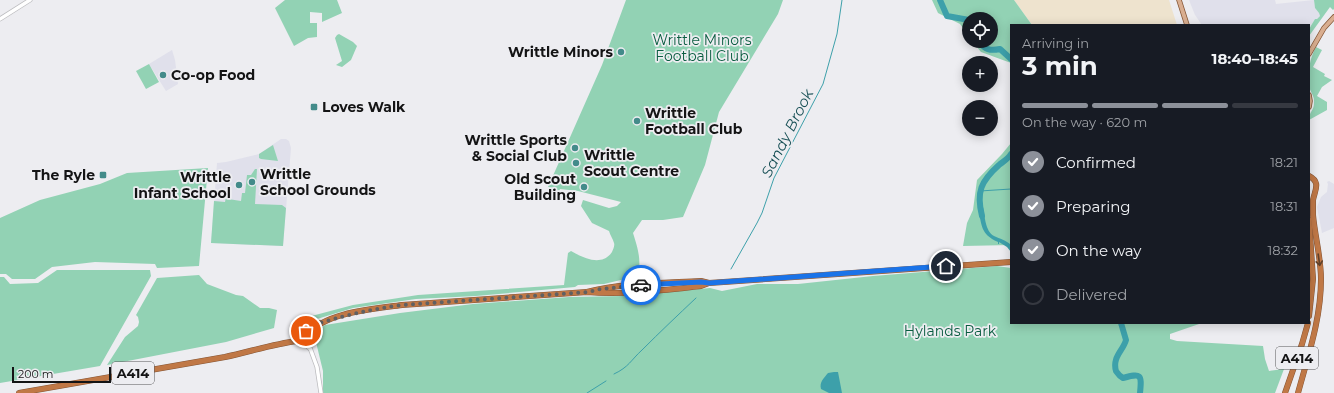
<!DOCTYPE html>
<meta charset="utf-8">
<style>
body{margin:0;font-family:Montserrat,sans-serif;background:#20242c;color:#f1f3f6;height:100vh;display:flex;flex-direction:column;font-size:15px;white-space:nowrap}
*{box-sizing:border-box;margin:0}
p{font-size:13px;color:#9ea1a6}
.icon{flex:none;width:22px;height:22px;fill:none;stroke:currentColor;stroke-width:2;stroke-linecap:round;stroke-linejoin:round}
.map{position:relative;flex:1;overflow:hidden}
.sheet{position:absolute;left:1010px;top:24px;width:300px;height:300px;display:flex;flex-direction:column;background:#171b24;border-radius:0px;box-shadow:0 2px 10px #0003}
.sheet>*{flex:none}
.tools{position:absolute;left:962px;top:12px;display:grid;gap:8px}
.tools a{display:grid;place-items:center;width:36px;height:36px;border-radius:50%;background:#171b24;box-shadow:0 2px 10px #0003;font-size:20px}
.scale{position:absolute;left:12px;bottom:10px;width:99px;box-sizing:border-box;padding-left:4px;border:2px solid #141415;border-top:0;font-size:11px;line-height:14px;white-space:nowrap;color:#141415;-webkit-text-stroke:3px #ededf1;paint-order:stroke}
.pin{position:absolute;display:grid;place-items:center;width:34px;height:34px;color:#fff;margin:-17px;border:2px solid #fff;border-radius:50%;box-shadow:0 1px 4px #0007}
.courier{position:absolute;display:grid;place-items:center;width:40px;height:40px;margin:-20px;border:3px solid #1a73e8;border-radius:50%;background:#fff;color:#222;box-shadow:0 1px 5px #0007}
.overview em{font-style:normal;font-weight:700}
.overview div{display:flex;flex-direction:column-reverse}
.overview{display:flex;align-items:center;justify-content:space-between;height:68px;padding:0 12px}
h1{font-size:26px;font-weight:700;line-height:30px}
.bar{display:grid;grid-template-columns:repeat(4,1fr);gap:6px 4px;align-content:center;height:48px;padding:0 12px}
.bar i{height:5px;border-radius:3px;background:#363941}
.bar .active{background:#8c9099}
.bar p{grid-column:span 4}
ol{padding:0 12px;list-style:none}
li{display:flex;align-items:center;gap:12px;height:44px}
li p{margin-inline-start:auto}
li .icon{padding:4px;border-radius:50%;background:#8c9099;color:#fff;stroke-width:4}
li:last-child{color:#9ea1a6}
li i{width:22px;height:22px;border:2px solid #363941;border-radius:50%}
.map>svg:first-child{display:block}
</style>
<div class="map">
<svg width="1334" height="393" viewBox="0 0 1334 393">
<rect width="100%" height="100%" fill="#ededf1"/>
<g fill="#e0e0eb">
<polygon points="1189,0 1275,0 1276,4 1314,0 1315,8 1319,13 1320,16 1317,19 1315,19 1309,29 1309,25 1202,25 1195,15"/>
<polygon points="172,50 175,60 178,84 166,91 149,64"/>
<polygon points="281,139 286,139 289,141 291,148 283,246 211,243 217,163 226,162 259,154"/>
<polygon points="1329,181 1334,184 1334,228 1322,233 1317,207 1321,197 1327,192 1328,184 1327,182"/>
</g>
<polygon fill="#eee3ce" points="1014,0 1169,0 1177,25 1032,25"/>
<g fill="#92d2b4">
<polygon points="285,0 337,0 342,13 322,22 322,13 310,12 310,23 317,23 317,37 308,38 294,46 275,8"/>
<path d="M626,0H783L778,14L719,112L705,165L683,217L663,220H642L633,233C639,252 641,259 638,279H625L604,284L578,285L575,287L476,296L416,299L353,308L317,319L308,320L304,318L353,305L418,295L564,285L568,253L571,251C583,258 602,267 612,252C613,249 615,246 614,243C613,239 610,235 609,231L592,223L581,206L583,200L609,208L617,206L621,202L578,191L560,189L559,191L548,187L602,65Z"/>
<polygon points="932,0 1014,0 1032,25 1011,25 1011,63 981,52 972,41 991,41 991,19 969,19 969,36 960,24 938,13"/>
<polygon points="1314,0 1334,0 1334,9 1333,10 1330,7 1309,36 1309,29 1315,19 1317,19 1320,16 1319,13 1315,8"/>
<polygon points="339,34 353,42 357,46 351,60 342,67 336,65 342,61 335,38 337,35"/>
<path d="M1316,47L1322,50L1313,67L1325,74L1324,76L1332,80L1322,87L1317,96L1327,102V110L1309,120C1309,111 1314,111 1314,103C1315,96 1310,92 1309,86C1307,74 1310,57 1316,47Z"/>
<polygon points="149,64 159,82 146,89 136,71"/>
<polygon points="1011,143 1011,245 963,246 967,223 973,210 977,180 1002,154"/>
<polygon points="273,145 278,161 261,159 259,158 259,154"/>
<polygon points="208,168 199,266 157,268 155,264 95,262 52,267 35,279 12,279 6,274 0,274 0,218 40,200 100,184 127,173"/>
<polygon points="255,169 257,169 255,204 282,205 286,208 283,246 211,243 214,201 225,202 226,197 228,197 228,199 241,201 242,193 245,193 247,175 251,175"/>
<polygon points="997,266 1011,268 1011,323 1202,323 1170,334 1170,339 1177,341 1263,346 1265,359 1269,371 1284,369 1275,393 323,393 323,371 314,334 318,330 325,325 400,313 473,304 569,297 623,296 710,288 722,291 757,284 798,284 873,276"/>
<polygon points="57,270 150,270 151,276 100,366 0,383 0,277 4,277 10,284 38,283"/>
<polygon points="199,275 207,284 236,295 243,296 260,308 269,308 277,310 274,328 226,342 107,365 125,337 138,326 139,322 138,317 136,315 157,278"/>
</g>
<g fill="#3da0aa">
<path d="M983,207C985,216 985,231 994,236C1000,239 1006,240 1011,245V252L1007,247L999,242V244H998V242C980,234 982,225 978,208Z"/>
<path d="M834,372H838L842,393H829L821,389C819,382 824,378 828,373Z"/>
</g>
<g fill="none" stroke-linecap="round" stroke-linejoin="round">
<g stroke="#3da0aa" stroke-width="1">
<polyline points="980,191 1011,189"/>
<polyline points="731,269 757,223 762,213 774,178 823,84 837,34 842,0"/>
<path d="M614,374C629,367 631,360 642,350C660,332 678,315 696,298"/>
<polyline points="587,393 606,381"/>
</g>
<g stroke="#3da0aa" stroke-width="6">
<polyline points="940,0 947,16 969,20"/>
<path d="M979,41C985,50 990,51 1000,49L1011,59"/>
<path d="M982,216C976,192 981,181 999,165C1004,161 1008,159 1011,154"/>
<path d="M1121,323L1126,340C1123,351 1112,357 1116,371C1118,374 1119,376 1123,378C1141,373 1142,374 1140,393"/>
</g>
<defs>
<g id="secondary">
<polyline points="0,19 30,0"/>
<polyline points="306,337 317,367 321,393"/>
<polyline points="302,341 309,348"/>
</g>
<g id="primary">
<polyline points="1179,0 1187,25"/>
<polyline points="1309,54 1324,28 1334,17"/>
<polyline points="1309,95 1310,101 1309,107"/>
</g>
<g id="highway">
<polyline points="1309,220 1313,279 1309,316"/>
<path d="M587,292C622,283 665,283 701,281L709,283L1011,262"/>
<polyline points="301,326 319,323"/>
<circle cx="300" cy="334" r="7"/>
<path d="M307,335C325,312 374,309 402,305L587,292C626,295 664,290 701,286L709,283"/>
<path d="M19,393L225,357C249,352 273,344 297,341"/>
<polyline points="1285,393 1302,344 1308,323"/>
<path d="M1298,393C1308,356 1321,319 1321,279C1321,258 1315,237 1313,215C1313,210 1313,205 1313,200C1315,190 1321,182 1309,176"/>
</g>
</defs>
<use href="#secondary" stroke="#bcbcbf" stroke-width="5"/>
<use href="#primary" stroke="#845535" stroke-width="5.5"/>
<use href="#highway" stroke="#845535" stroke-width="6"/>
<use href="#secondary" stroke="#fff" stroke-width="3.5"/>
<use href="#primary" stroke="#d9ae90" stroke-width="4"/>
<use href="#highway" stroke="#c07846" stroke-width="5"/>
</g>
<defs><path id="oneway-shaft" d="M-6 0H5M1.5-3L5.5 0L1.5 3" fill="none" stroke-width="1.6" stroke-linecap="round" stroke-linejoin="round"/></defs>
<use stroke="#61412b" href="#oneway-shaft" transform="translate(1319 260) rotate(82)"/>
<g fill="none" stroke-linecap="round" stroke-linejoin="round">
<path stroke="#606062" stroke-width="4" stroke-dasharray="0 7.2" d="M306,331V337L302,341L296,340L293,336L294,330C301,323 314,325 323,322C351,314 373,309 402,305L588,292L601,289L641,285"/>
<polyline stroke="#1a73e8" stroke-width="5" points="641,285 701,282 709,283 946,266"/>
</g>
<g fill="#438b8a" stroke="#ededf1" stroke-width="1.5">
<circle cx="621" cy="52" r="4"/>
<circle cx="163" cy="75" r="4"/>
<rect x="310" y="103" width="8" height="8" rx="2"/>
<circle cx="637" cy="121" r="4"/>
<circle cx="575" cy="148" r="4"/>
<circle cx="576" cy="163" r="4"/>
<rect x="99" y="171" width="8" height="8" rx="2"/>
<circle cx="252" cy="182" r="4"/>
<circle cx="239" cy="185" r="4"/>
<circle cx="584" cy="187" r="4"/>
</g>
<g text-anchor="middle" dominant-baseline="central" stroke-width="3.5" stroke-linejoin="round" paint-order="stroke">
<g fill="#ededf1" stroke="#555557" stroke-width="1">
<rect x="1276" y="347" width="42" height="22" rx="3"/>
<rect x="112" y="362" width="42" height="22" rx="3"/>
</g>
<g font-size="13" font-weight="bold" fill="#141415">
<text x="1297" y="358">A414</text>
<text x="133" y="373">A414</text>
</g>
<g font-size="14" fill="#095c40" stroke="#ededf1">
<text x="702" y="40">Writtle Minors<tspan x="702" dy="16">Football Club</tspan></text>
<text x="950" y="331">Hylands Park</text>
</g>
<g font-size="14" font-weight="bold" fill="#141415" stroke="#ededf1" text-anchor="end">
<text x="613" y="52">Writtle Minors</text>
<text x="171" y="75" text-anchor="start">Co-op Food</text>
<text x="322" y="107" text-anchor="start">Loves Walk</text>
<text x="645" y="113" text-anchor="start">Writtle<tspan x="645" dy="16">Football Club</tspan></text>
<text x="567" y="140">Writtle Sports<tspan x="567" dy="16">&amp; Social Club</tspan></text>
<text x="584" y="155" text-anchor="start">Writtle<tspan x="584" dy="16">Scout Centre</tspan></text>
<text x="260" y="174" text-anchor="start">Writtle<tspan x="260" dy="16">School Grounds</tspan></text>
<text x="95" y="175">The Ryle</text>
<text x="231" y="177">Writtle<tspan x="231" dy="16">Infant School</tspan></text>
<text x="576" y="179">Old Scout<tspan x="576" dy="16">Building</tspan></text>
</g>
<g font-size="15" font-style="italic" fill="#174f55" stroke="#ededf1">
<text transform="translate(787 133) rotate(-63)">Sandy Brook</text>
</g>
</g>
</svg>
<div class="tools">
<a><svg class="icon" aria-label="locate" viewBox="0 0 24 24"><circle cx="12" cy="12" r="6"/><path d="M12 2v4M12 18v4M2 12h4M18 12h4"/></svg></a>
<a>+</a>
<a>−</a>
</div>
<div class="scale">200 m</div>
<div class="pin" style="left:306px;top:331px;background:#ea580c"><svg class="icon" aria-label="bag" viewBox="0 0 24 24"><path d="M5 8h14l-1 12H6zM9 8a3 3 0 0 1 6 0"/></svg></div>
<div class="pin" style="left:946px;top:266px;background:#1f2937"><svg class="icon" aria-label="home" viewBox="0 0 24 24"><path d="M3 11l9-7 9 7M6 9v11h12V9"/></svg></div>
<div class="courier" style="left:641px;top:285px"><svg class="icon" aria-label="car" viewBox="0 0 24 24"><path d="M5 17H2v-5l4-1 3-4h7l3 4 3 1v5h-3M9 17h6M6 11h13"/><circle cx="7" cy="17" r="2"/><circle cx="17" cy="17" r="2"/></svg></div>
<section class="sheet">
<div class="overview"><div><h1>3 min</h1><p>Arriving in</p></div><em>18:40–18:45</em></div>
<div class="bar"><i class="active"></i><i class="active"></i><i class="active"></i><i></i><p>On the way · 620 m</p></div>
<ol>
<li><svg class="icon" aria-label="check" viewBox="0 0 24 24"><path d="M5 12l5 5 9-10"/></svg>Confirmed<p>18:21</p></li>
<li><svg class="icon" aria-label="check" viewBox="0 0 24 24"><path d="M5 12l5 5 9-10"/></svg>Preparing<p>18:31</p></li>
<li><svg class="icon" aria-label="check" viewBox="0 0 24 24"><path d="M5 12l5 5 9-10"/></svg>On the way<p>18:32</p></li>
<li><i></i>Delivered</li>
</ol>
</section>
</div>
